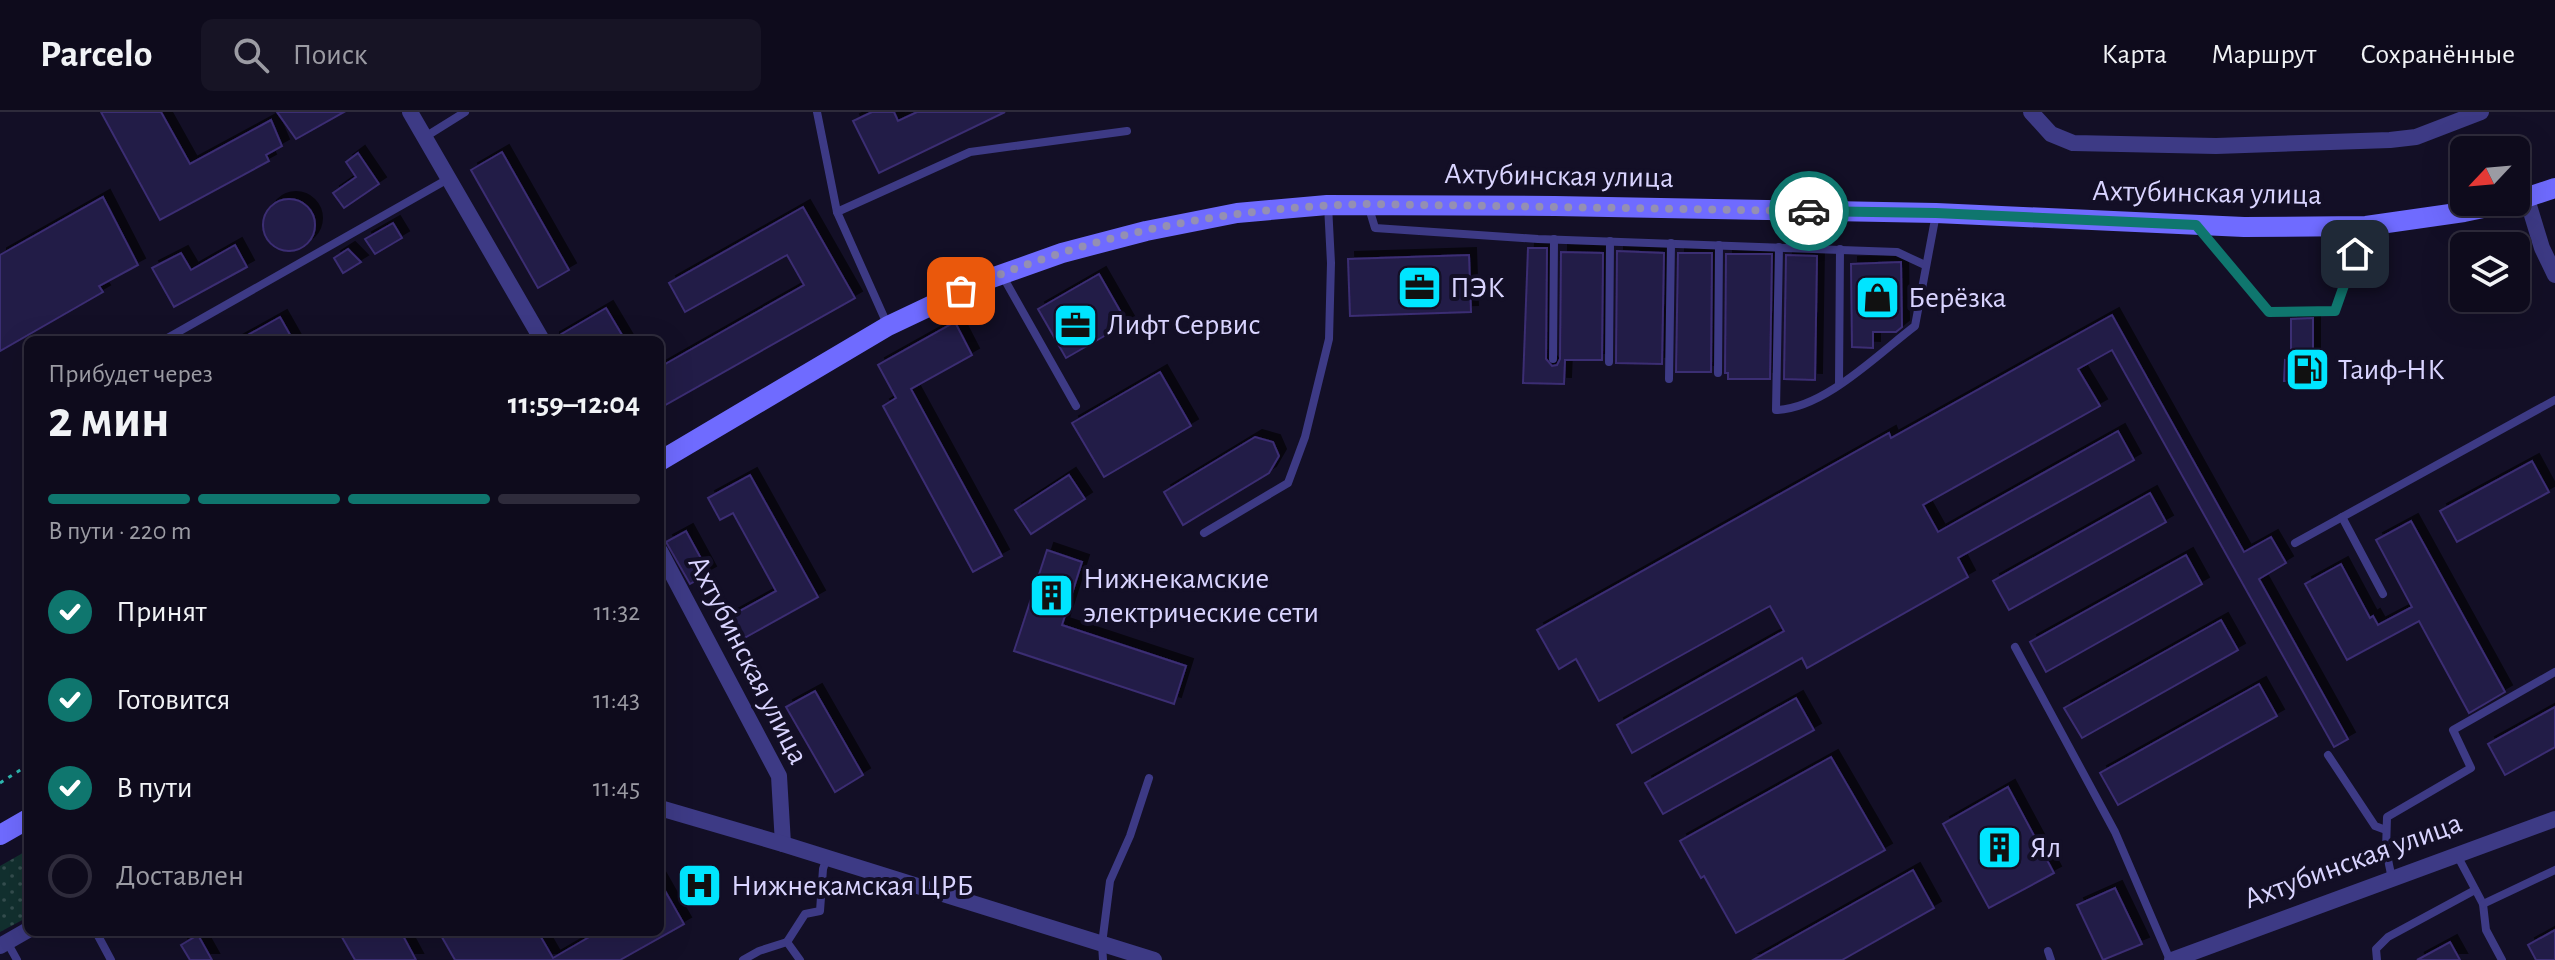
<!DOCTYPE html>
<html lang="ru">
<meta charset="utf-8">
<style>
body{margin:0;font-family:"Alegreya Sans",sans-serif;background:#171425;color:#f1f3f6;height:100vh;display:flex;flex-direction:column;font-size:30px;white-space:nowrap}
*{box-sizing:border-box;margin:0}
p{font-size:26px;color:#9b9ba3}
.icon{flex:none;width:44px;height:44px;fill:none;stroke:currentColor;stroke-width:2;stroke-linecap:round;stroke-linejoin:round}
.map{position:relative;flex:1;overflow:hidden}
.drawer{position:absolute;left:24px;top:224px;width:640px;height:600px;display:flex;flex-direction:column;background:#0e0b1c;border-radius:12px;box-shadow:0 8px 32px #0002,0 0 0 2px #2e2b3b}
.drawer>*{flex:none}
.needle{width:52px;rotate:244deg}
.buttons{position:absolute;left:2450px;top:24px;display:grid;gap:16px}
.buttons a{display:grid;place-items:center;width:80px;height:80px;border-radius:12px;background:#0e0b1c;box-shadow:0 8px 32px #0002,0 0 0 2px #2e2b3b;font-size:40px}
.pin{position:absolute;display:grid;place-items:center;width:68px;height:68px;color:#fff;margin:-34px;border-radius:16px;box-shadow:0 4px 12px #0006}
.courier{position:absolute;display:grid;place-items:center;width:80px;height:80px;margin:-40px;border:6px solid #0f766e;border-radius:50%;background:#fff;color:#222;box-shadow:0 2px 10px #0007}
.head em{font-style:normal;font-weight:600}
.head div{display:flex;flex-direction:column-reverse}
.head{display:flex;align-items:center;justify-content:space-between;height:136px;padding:0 24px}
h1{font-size:52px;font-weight:600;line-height:60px}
.bar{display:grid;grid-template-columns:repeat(4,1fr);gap:12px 8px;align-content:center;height:96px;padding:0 24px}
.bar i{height:10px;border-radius:6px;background:#2e2b3b}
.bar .current{background:#0f766e}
.bar p{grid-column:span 4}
ol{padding:0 24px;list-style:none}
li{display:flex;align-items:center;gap:24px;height:88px}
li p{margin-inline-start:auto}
li .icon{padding:8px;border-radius:50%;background:#0f766e;color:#fff;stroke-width:4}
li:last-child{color:#9b9ba3}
li i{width:44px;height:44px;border:4px solid #2e2b3b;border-radius:50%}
header{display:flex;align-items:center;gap:48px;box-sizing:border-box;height:112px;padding:0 40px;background:#0e0b1c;border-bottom:2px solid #2e2b3b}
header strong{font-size:38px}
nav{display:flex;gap:44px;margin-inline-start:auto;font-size:28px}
.search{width:560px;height:72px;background:#171425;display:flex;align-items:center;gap:20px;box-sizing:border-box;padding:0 28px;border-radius:12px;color:#9b9ba3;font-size:30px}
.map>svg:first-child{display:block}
</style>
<header>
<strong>Parcelo</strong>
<div class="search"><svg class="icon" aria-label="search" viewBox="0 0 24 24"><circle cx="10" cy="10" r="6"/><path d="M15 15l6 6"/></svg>Поиск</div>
<nav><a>Карта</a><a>Маршрут</a><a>Сохранённые</a></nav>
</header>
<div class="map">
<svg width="2555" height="848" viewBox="0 0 2555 848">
<defs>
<pattern id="grass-dots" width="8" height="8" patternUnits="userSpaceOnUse" patternTransform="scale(2)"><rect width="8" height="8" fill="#12302f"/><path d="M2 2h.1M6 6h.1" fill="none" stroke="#344d4e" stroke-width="1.8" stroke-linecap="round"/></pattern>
<filter id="shadow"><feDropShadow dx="7" dy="-7" stdDeviation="0" flood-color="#0009"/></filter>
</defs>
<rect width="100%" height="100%" fill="#130f26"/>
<polygon fill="url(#grass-dots)" points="28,738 28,805 0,820 0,754"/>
<g fill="#241b47" stroke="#3b2d73" stroke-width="2" filter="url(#shadow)">
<polygon points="101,0 161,0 190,52 271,8 282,34 266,43 269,49 160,108"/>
<polygon points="277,0 344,0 296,27"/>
<polygon points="872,0 894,0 898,9 917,0 1005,0 879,61 853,9"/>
<polygon points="502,40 569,158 538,176 471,58"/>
<polygon points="358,41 379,72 344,96 333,81 356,65 346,50"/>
<polygon points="103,85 138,153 99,174 103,180 0,239 0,143"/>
<circle cx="289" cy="113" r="26"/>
<polygon points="803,95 855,186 660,296 660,255 804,173 787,143 685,200 669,171"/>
<polygon points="393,111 402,126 375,142 365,127"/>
<polygon points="235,133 247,155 174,195 152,156 181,141 191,158"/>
<polygon points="1528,136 1547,136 1546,247 1552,254 1557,253 1560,247 1561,140 1603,141 1602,248 1565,248 1564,272 1523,271"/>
<polygon points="348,137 361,150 343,161 334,146"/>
<polygon points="1617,139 1664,141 1662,252 1616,251"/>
<polygon points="1678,141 1712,141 1711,260 1676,260"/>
<polygon points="1726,142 1772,142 1770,267 1728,267 1728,261 1725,261"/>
<polygon points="1469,143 1471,200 1350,204 1348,147"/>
<polygon points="1786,143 1817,144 1815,268 1784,267"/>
<polygon points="1901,150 1902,215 1896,220 1873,220 1873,236 1852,235 1851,152"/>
<polygon points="1099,162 1127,211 1066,246 1038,197"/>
<polygon points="606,196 625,228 553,228 553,227"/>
<polygon points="2112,203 2244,440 2271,425 2286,451 2259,467 2348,627 2334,635 2112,238 2078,257 2100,294 1923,393 1938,420 2118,319 2134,348 1958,446 1968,465 1807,556 1802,546 1632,641 1617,613 1784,519 1770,494 1599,589 1576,547 1559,557 1537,518 1889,321 1891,326"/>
<polygon points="280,205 293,228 239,228"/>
<polygon points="2313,206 2313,250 2320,250 2319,270 2284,269 2285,248 2291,249 2291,207"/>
<polygon points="955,210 972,243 911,277 1002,444 973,460 883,294 896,286 878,253"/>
<polygon points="1160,260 1191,314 1104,365 1072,311"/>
<polygon points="1255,325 1273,330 1279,344 1269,361 1183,413 1164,380"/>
<polygon points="2532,349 2549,380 2457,430 2440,399"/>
<polygon points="750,363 818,485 730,534 718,511 776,479 733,401 720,408 708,386"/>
<polygon points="1069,363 1085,387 1031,422 1015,398"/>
<polygon points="2150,381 2166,410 2009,498 1993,469"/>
<polygon points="2411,409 2505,580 2469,601 2419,509 2347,548 2305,472 2341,452 2370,506 2373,504 2378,513 2412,495 2376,428"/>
<polygon points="686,419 709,461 690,472 666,430"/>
<polygon points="1047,438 1082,450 1062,513 1186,554 1174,592 1014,539"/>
<polygon points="2186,443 2202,472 2046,560 2030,530"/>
<polygon points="2221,508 2238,538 2082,626 2064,596"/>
<polygon points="2259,572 2277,604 2118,693 2100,661"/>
<polygon points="815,579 863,663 835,680 786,595"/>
<polygon points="1796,586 1814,618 1663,702 1645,671"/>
<polygon points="2555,595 2555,635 2505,663 2488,632"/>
<polygon points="1831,645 1885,738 1736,821 1704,764 1701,766 1680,729"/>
<polygon points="2008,675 2054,761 1989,796 1943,712"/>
<polygon points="1913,758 1934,796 1842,848 1753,848"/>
<polygon points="660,770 684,812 620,848 455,848 439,820 538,820 553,846 598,820 660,820"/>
<polygon points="2115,776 2142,832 2103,848 2077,793"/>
<polygon points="2555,818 2555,848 2536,848 2528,833"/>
<polygon points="339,820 401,820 416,848 355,848"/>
<polygon points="198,823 212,848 190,848 181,833"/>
<polygon points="2450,830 2460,848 2417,848"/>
</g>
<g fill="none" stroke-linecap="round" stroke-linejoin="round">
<polyline stroke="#2fb8b0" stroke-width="3" stroke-dasharray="4 6" stroke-linecap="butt" points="0,671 28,653"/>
<g stroke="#3d3a85" stroke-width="8">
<polyline points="817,0 837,100 888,214"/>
<polyline points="425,25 465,0"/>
<polyline points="1369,96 1375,116 1538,127 1897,140 1925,153"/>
<polyline points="837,100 970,40 1127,19"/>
<polyline points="2199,117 2269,200 2335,199 2365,116"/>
<path d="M1779,135L1776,298C1824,297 1878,242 1915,214L1936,102"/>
<polyline points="1002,163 1076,294"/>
<polyline points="164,228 448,67"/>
<polyline points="1553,247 1554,127"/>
<polyline points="1609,250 1610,129"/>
<polyline points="1718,261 1719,133"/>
<polyline points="1669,267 1671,131"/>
<polyline points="1839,272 1840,137"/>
<polyline points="2342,405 2383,482"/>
<polyline points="1204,421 1288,371 1305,325 1329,227 1331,151 1328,93"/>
<polyline points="2295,431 2555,288"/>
<polyline points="2015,535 2115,720 2170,848"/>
<polyline points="2328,643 2375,714 2386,718"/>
<polyline points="2457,743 2483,792 2486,818 2502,848"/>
<polyline points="2392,767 2386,738 2387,705 2471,656 2453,618 2555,560"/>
<polyline points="2483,792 2555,758"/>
<polyline points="96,820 111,848"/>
<polyline points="7,830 17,848"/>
<polyline points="787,830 805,802 820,799 823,757 827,745"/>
<polyline points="2048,839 2051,848"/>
<polyline points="743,848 759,839 787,830 800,848"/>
<polyline points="1103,848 1102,832 1110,769 1130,724 1149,666"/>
<polyline points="2377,848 2376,837 2388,825 2475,778"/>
</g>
<g stroke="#3d3a85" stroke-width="16">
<polyline points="410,0 542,228"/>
<polyline points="2031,0 2051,22 2073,31 2216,34 2390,28 2416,25 2481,0"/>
<polyline points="2527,87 2542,136 2555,163"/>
<polyline points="660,439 779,664 783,732"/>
<polyline points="660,696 783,732 1154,848"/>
<polyline points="0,834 28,818"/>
<polyline points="2172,848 2555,707"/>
</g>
<g stroke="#6f6bff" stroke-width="20">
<polyline points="2516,89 2555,76"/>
<polyline points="660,349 888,214 983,169 1062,141 1146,119 1237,101 1327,93 1555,94 1936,101 2244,115 2366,114 2464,100 2512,90"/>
<polyline points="0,723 28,707"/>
</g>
</g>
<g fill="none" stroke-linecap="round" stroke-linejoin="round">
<path stroke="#948fb3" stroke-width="8" stroke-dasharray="0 14.4" d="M961,179C1088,122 1229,95 1367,92L1809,99"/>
<polyline stroke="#0f766e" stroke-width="10" points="1809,99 1936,101 2196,113 2269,200 2335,199 2355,142"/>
</g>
<defs>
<symbol id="office-square" viewBox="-11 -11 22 22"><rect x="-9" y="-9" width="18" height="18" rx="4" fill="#00e5ff" stroke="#130f26"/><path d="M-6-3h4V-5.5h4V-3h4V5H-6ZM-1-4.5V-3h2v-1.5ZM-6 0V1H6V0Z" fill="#111"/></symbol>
<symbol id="shop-square" viewBox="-11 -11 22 22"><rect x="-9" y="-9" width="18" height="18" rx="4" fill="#00e5ff" stroke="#130f26"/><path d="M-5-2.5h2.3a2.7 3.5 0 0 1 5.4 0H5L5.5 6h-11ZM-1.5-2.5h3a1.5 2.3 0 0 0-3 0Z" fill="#111"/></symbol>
<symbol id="fuel-square" viewBox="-11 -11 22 22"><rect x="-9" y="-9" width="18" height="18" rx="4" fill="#00e5ff" stroke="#130f26"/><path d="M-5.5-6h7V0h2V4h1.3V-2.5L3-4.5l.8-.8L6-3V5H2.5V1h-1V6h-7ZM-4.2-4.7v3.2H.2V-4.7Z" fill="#111"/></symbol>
<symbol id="building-square" viewBox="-11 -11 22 22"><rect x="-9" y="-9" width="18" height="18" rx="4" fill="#00e5ff" stroke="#130f26"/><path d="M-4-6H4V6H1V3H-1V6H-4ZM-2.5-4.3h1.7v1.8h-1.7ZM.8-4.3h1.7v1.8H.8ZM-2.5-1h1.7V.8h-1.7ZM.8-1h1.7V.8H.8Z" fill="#111"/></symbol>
<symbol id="hospital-square" viewBox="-11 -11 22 22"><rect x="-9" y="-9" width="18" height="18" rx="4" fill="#00e5ff" stroke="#130f26"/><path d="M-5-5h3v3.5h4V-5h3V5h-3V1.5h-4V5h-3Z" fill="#111"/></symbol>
</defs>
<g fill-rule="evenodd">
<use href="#office-square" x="1394" y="150" width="51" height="51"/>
<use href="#shop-square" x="1852" y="160" width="51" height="51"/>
<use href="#office-square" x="1050" y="188" width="51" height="51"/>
<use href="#fuel-square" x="2282" y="232" width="51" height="51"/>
<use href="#building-square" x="1026" y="458" width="51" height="51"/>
<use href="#building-square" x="1974" y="710" width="51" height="51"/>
<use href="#hospital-square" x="674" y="748" width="51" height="51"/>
</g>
<g text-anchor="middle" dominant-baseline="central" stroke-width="8" stroke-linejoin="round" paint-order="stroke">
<g font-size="30" fill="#d9d4ff" stroke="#130f26">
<text transform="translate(1559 64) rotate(1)">Ахтубинская улица</text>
<text transform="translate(2207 81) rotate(1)">Ахтубинская улица</text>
<text transform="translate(748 548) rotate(63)">Ахтубинская улица</text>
<text transform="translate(2353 749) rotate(-20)">Ахтубинская улица</text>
</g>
<g font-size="30" fill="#d9d4ff" stroke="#130f26" text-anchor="start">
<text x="1450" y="176">ПЭК</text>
<text x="1908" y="186">Берёзка</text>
<text x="1107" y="213">Лифт Сервис</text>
<text x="2338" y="258">Таиф-НК</text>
<text x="1083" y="467">Нижнекамские<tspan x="1083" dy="34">электрические сети</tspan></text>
<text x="2030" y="736">Ял</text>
<text x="731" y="774">Нижнекамская ЦРБ</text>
</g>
</g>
</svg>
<div class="buttons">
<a><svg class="needle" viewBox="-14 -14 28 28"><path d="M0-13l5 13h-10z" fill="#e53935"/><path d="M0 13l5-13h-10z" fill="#9b9ba3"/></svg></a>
<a><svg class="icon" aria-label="layers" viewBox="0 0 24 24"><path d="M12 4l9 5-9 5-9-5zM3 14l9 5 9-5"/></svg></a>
</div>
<div class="pin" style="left:961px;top:179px;background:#ea580c"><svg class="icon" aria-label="bag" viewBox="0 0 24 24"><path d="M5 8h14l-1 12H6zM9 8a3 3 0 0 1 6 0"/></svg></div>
<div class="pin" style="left:2355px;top:142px;background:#1f2937"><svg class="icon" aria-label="home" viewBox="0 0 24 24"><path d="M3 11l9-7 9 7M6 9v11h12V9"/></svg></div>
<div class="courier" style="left:1809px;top:99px"><svg class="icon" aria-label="car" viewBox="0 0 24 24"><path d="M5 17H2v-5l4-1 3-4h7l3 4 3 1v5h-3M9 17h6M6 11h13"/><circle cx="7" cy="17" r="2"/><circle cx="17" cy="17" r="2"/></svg></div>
<section class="drawer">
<div class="head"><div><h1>2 мин</h1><p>Прибудет через</p></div><em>11:59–12:04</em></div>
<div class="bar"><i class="current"></i><i class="current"></i><i class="current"></i><i></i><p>В пути · 220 m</p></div>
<ol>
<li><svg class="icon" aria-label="check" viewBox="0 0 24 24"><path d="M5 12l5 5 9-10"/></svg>Принят<p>11:32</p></li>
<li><svg class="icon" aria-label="check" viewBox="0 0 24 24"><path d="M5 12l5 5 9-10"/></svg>Готовится<p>11:43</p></li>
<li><svg class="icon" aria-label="check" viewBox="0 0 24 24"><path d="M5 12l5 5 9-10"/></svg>В пути<p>11:45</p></li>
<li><i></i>Доставлен</li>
</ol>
</section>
</div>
